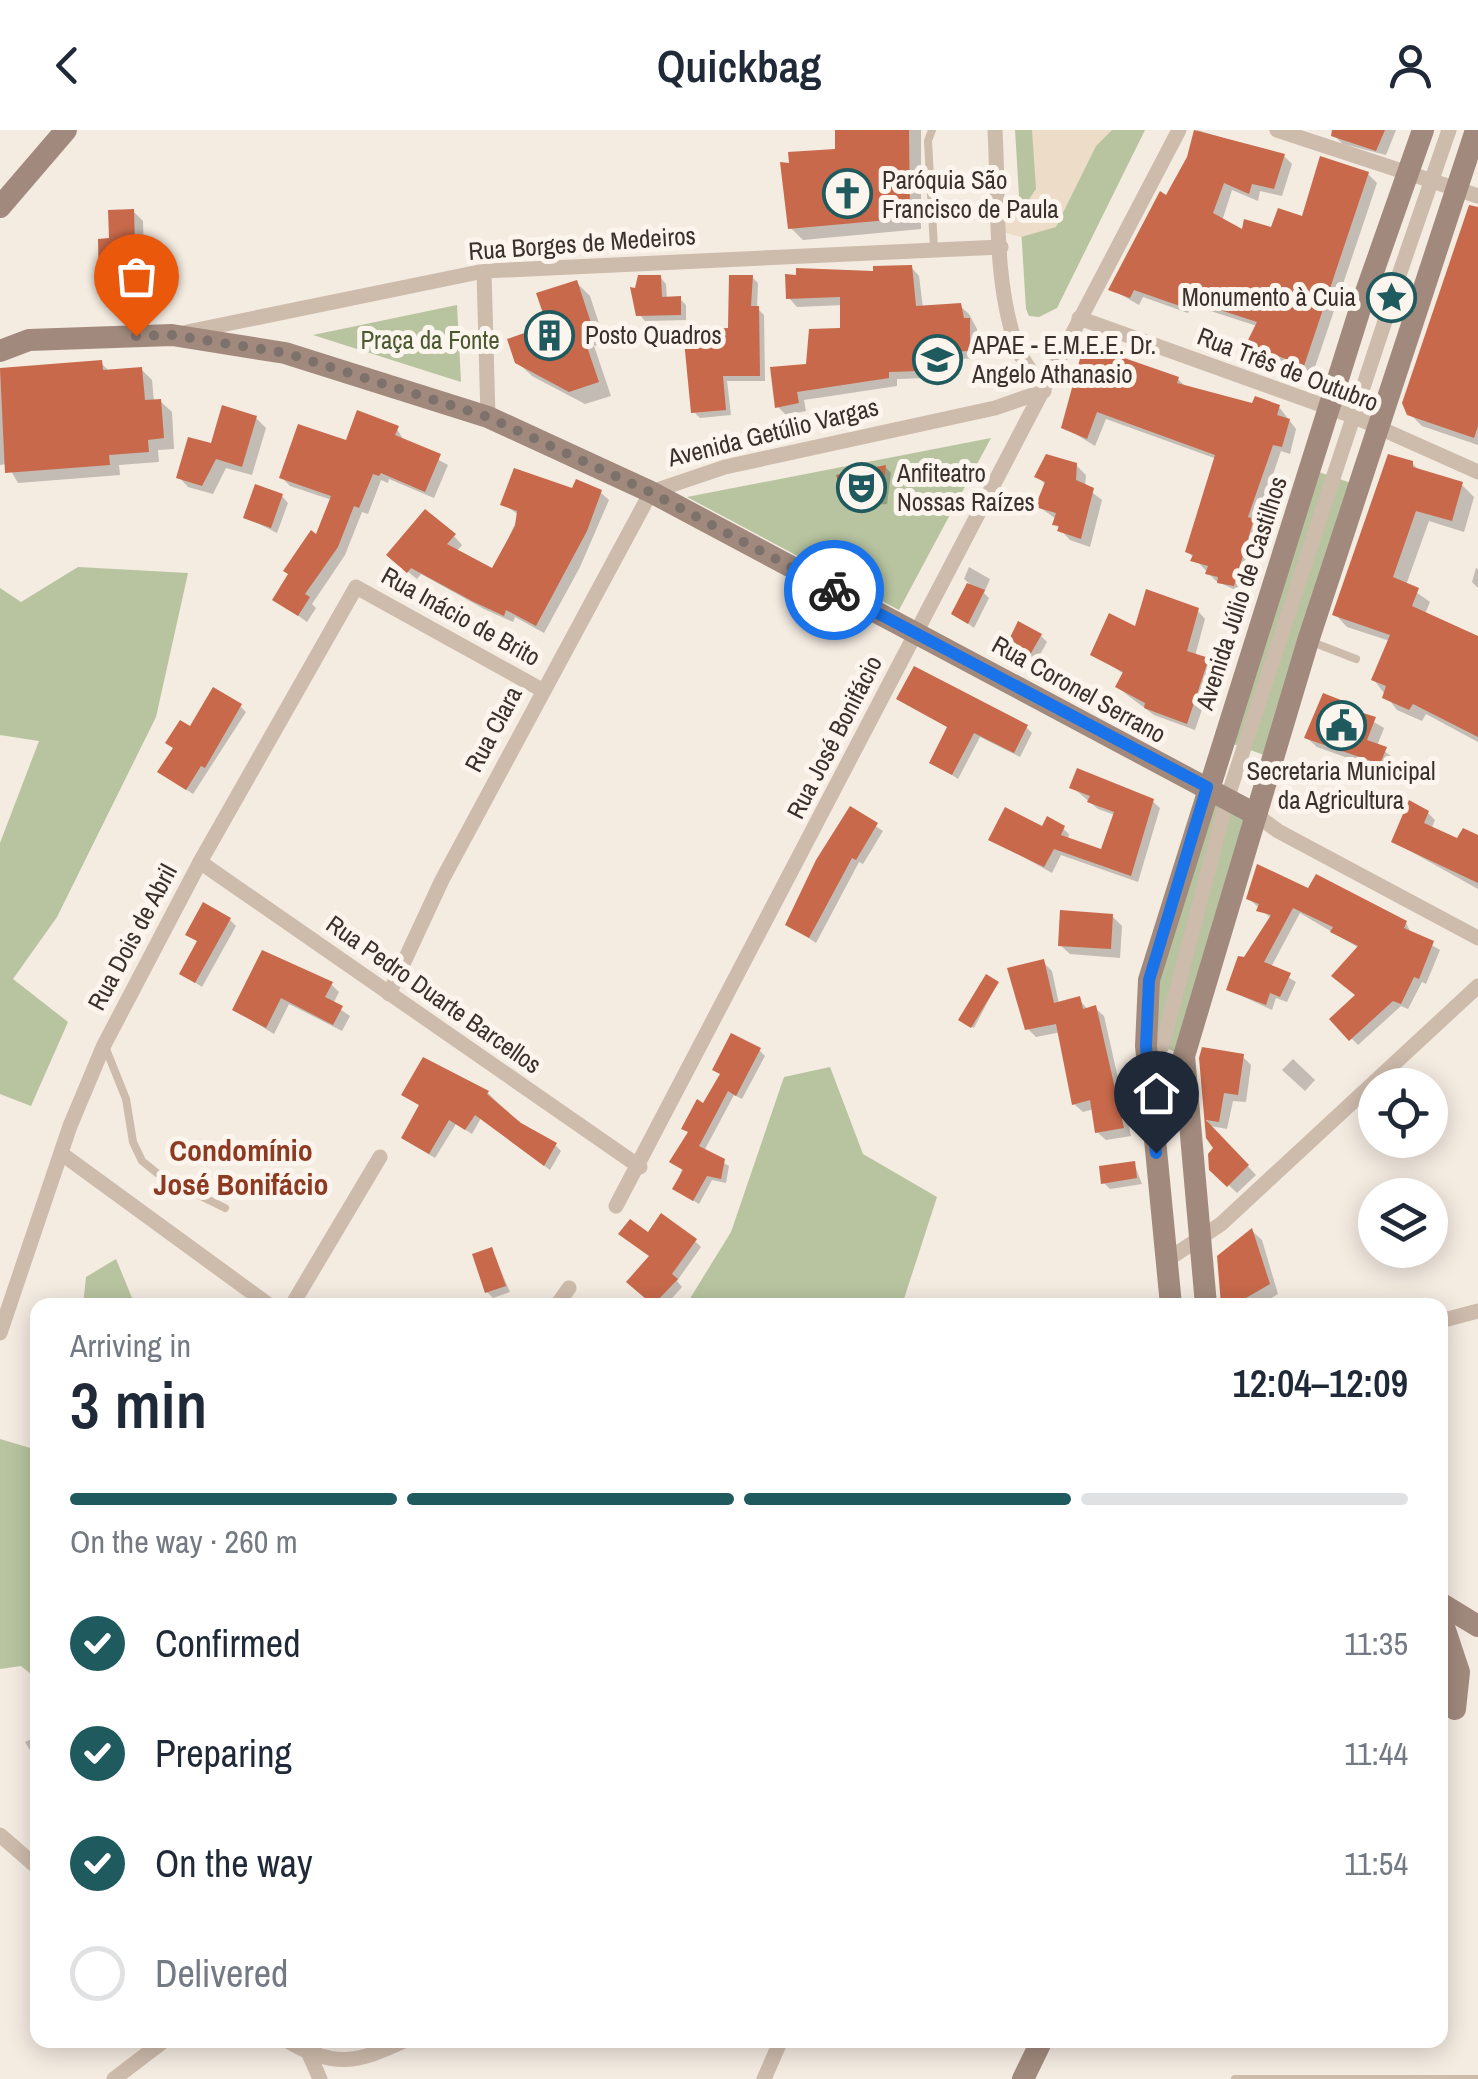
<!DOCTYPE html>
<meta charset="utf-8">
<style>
body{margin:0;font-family:"Archivo Narrow",sans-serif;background:#f6f6f7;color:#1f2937;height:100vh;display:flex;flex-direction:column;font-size:38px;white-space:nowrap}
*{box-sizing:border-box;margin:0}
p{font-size:32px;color:#747a83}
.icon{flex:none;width:55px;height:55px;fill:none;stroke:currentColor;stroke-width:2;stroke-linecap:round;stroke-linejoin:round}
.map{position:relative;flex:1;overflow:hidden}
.sheet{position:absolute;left:30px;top:1168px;width:1418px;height:750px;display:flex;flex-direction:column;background:#fff;border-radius:20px;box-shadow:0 5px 25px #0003}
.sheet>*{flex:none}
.tools{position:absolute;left:1358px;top:938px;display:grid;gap:20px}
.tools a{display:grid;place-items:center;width:90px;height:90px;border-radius:50%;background:#fff;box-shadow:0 5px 25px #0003;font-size:50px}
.pin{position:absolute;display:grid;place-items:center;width:85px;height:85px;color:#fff;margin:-102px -42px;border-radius:50% 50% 50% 0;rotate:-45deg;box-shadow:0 0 10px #0007}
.pin .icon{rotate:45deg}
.courier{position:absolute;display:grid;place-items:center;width:100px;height:100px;margin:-50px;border:8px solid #1a73e8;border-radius:50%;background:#fff;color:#222;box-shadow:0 2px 12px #0007}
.summary em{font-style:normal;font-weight:600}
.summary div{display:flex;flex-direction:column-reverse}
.summary{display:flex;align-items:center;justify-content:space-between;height:170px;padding:0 40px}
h1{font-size:65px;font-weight:600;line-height:75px}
.bar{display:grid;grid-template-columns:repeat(4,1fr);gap:15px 10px;align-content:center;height:120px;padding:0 40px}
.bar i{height:12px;border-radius:8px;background:#e0e1e3}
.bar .current{background:#1f5a5e}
.bar p{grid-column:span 4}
ol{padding:0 40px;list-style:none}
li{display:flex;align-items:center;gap:30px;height:110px}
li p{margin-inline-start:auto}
li .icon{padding:10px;border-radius:50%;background:#1f5a5e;color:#fff;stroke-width:4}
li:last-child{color:#747a83}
li i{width:55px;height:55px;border:5px solid #e0e1e3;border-radius:50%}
header{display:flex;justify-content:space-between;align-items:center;height:130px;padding:0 40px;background:#fff;font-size:45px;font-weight:600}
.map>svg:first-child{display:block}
</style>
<header><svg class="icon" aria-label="back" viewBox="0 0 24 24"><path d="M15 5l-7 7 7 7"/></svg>Quickbag<svg class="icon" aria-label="person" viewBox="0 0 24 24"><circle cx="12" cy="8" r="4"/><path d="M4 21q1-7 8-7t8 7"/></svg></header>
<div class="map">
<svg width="1478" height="1949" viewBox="0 0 1478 1949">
<rect width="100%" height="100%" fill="#f4ebe1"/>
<g fill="#b8c4a0">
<polygon points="1015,0 1145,0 1057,178 1039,187 1029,186 1026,179"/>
<polygon points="457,175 461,252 313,205"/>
<polygon points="991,308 899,480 687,367"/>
<polygon points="1310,339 1360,356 1273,628 1222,610"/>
<polygon points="78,437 188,443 156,587 57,787 13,849 68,892 31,976 0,964 0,713 39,611 0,605 0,458 21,472"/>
<polygon points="1207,657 1255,684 1184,926 1162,916 1146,916 1149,850"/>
<polygon points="830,937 863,1024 937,1067 902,1175 686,1175 731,1102 784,947"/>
<polygon points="116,1129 135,1175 83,1175 86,1147"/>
<polygon points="0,1309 37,1320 37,1549 21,1536 0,1539"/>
</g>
<g fill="#ecdcc8">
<polygon points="1032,0 1112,0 1096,16 1056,97 1021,107 999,101 998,74 1025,75 1036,59"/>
<polygon points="1375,142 1426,157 1412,197 1361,179"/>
</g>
<g fill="#0003">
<polygon points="837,0 921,0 921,99 803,110 791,98 837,21"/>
<polygon points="1197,0 1284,26 1292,34 1282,66 1260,61 1258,71 1232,60 1222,91 1243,103 1304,90 1368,44 1377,53 1313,243 1258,222 1250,213 1257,196 1192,175 1188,183 1143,167 1139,175 1111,159 1189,28"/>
<polygon points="1335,0 1396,0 1386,25 1343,14 1333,5"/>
<polygon points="133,81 143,91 145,162 112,163 102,153 111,111"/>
<polygon points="1478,82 1478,315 1422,296 1409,283"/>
<polygon points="911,137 919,146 923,178 960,176 969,184 977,199 977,228 928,231 928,248 897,249 897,256 804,270 806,281 786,285 778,277 842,201 843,175 797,177 789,168"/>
<polygon points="660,147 666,154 667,169 680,169 686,175 686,190 645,191 639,184"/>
<polygon points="752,147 758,153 757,178 764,185 765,251 727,251 731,285 700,288 694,282"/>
<polygon points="576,152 590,166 605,212 594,216 611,266 585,274 532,246 517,232 550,197"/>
<polygon points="1086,217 1178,249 1187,258 1253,276 1279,277 1296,299 1290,324 1281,321 1256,394 1261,399 1242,463 1216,451 1188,422 1217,329 1106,289 1095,316 1064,297"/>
<polygon points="101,233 110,242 141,239 152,250 154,272 160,271 172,282 174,319 158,320 159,332 119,335 120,345 18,353 7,334 0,335 0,241"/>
<polygon points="256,288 266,298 252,345 226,338 213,364 188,357 179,347 212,316"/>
<polygon points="397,299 404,311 448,335 434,368 389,349 388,353 381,350 368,384 362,382 345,425 312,474 316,478 307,492 275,469 318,408 332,370 290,356 282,348 347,313"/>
<polygon points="1412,333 1421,342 1462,355 1474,367 1464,402 1429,391 1406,455 1430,472 1425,484 1478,508 1478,612 1426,584 1422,591 1397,580 1374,550 1390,511 1347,497 1335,484"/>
<polygon points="1076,335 1086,345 1085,357 1102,370 1090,417 1070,410 1055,394 1056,389 1038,376 1047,356 1038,347"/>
<polygon points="885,337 891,343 887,374 853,377 847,371"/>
<polygon points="573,361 600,362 609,370 580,437 544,503 515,487 513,492 484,479 421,444 417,449 397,433 454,406 462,415 456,422 493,442 519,385 503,374"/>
<polygon points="282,366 288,373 277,403 246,387"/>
<polygon points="969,437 990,449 984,463 989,468 974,498 954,483 970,454 964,449"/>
<polygon points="1476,438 1478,439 1478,458 1472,452"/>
<polygon points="1198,481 1205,489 1195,526 1216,538 1195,600 1154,585 1126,564 1118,556 1124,544 1093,524 1136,499"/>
<polygon points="1041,506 1047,512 1034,535 1008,517"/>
<polygon points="899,568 1026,597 1032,603 1020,627 980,607 958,649 932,632 949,598"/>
<polygon points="1344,574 1384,598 1377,616 1395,629 1390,643 1317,617 1307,608"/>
<polygon points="240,576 246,582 193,664 160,642"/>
<polygon points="1072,657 1152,671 1160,678 1138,752 1061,725 1052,743 991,709 1061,697 1069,704 1068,710 1102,723 1115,685 1098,679"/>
<polygon points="851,680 883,701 863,734 859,732 816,813 788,794"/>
<polygon points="1428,683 1435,690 1431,700 1458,712 1478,708 1478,759 1394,712"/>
<polygon points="1310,761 1406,793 1411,803 1440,820 1426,854 1422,852 1408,879 1401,876 1358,915 1333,889 1358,866 1359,818 1300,783 1271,837 1296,852 1287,872 1276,868 1272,880 1229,860 1272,789 1249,769"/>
<polygon points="1112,786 1122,796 1120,828 1070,824 1060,815"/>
<polygon points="230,790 236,796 202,857 182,844 199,813 188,804"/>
<polygon points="1043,832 1052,841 1059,874 1079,869 1088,880 1095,878 1104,886 1131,1006 1106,1010 1097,1002 1094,979 1083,982 1074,974 1061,902 1036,907 1027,898"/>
<polygon points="331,854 339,862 333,874 350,886 342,901 289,874 274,904 235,880"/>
<polygon points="997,854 974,898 963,892"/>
<polygon points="759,920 765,926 742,969 734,965 704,1021 729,1036 726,1053 712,1050 699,1074 675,1059 704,976"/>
<polygon points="1243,927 1251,935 1246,972 1233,971 1227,999 1210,996 1256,1045 1237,1063 1211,1038 1217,1018 1209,1007 1202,928"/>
<polygon points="1293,929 1315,950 1305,961 1282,940"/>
<polygon points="424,930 488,963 520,995 555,1015 561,1021 550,1040 481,988 472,1004 456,994 435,1028 410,1013 404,1007 421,977 404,965"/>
<polygon points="1134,1033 1142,1054 1110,1059 1104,1053"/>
<polygon points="1252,1101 1262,1110 1278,1164 1260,1175 1223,1175"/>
<polygon points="695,1111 701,1117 677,1151 682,1157 666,1175 655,1175 630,1152 651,1127"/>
<polygon points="492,1120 510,1162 493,1168 487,1162"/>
<polygon points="1128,1170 1132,1175 1096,1175"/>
<polygon points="38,1606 38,1633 25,1612"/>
</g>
<g fill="#c8694b">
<polygon points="835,0 909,0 910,88 788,99 780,32 789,33 788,22 835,19"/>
<polygon points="1194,0 1285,24 1274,59 1252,54 1249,64 1224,53 1213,83 1242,99 1244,89 1271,97 1278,78 1302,86 1320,26 1369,42 1304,236 1246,214 1257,192 1183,168 1180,176 1134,160 1130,168 1108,160 1160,61 1166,65 1187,27"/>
<polygon points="1332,0 1385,0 1376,21 1331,6"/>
<polygon points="1469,75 1478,77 1478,296 1474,308 1407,285 1402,273"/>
<polygon points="134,79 136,153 99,154 98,109 109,108 108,80"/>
<polygon points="912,135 916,176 961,173 964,188 970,188 970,221 920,223 920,241 889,242 889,248 797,262 799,273 775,278 770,237 806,234 809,199 840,198 840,167 786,169 785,144 796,145 796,138 873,141 873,136"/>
<polygon points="638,145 661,145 662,167 681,166 681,185 636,186 630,157 635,158"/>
<polygon points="729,145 753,145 751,176 759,176 760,246 723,246 726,280 691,283 683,200 728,198"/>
<polygon points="577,150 593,199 582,202 599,252 569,262 515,233 507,209 547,195 536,163"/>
<polygon points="1084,214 1179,247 1177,253 1252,273 1255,266 1280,275 1277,285 1290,289 1282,317 1273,315 1248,387 1254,389 1234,456 1217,453 1218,447 1205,444 1208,436 1190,431 1193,425 1185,422 1215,325 1097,282 1087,309 1061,298"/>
<polygon points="102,230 103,240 142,237 145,270 161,269 164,308 148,310 149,322 109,325 110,335 5,343 0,238"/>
<polygon points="222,275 257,286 242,337 216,329 202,356 176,348 188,307 211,313"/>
<polygon points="357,280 399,296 395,305 441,324 425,362 381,343 379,346 373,344 359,378 354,376 338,417 305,464 310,467 298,486 272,470 288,444 283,441 311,400 316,404 331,366 279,348 298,294 346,310"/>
<polygon points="1046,324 1077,333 1076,350 1094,358 1081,409 1057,401 1059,396 1052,395 1056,383 1035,377 1045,352 1034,347"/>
<polygon points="1388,324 1413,331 1413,337 1463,352 1452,391 1416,381 1393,447 1419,458 1412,476 1478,506 1478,607 1413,574 1409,580 1382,568 1386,556 1371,550 1390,505 1332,485"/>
<polygon points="886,335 882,369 845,372 836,345"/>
<polygon points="514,338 572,358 576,349 602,360 587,401 536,496 506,480 504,486 472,471 411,438 407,443 386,425 425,379 456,404 447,414 492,438 515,396 517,381 500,375"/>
<polygon points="255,354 283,364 271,398 243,388"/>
<polygon points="967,453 985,460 968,494 951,484"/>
<polygon points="1146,459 1199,478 1187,521 1209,528 1187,594 1144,578 1145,573 1115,557 1123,542 1090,525 1109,483 1135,496"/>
<polygon points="1018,491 1042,504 1027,530 1005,518"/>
<polygon points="914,536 1028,595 1014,623 974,603 952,645 929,633 947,597 896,569"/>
<polygon points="213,557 242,574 205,638 201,636 186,660 157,642 173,618 165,613 180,590 190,596"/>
<polygon points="1323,563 1346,572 1344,577 1376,587 1367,610 1387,617 1380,634 1304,608"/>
<polygon points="1077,638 1154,669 1131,746 1054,719 1044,737 988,710 1005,677 1042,696 1047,686 1065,696 1061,705 1101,719 1114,682 1087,672 1090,666 1069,658"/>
<polygon points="1409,670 1429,681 1424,693 1457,708 1463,698 1478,705 1478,753 1391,712"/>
<polygon points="850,676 878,693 856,730 852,728 809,808 785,795 816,730"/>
<polygon points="1257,734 1308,758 1316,744 1407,791 1404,798 1434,811 1419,849 1414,847 1401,874 1393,871 1349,911 1329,889 1355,865 1331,846 1358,816 1330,802 1333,797 1293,778 1264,832 1291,843 1280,867 1270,863 1266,875 1226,860 1238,826 1244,827 1271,785 1256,781 1259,774 1246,769"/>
<polygon points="203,772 231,788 195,853 179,844 197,811 185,805"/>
<polygon points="1060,780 1113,784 1111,819 1058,816"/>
<polygon points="262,820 333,852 325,867 343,876 333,895 281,868 266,898 232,880"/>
<polygon points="1044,829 1054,873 1080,866 1083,879 1096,875 1124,998 1095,1003 1090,970 1072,975 1056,894 1025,900 1007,838"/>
<polygon points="986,844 999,852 971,898 958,890"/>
<polygon points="731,903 761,918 736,966 728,961 699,1016 725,1029 721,1049 707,1046 693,1071 672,1059 683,1040 669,1032 688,1002 681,999 697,969 703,973 720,944 712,940"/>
<polygon points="1202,917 1244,924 1238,965 1224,963 1219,992 1206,990 1249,1035 1227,1057 1209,1040 1208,1024 1213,1018 1206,1008 1199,928"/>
<polygon points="423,927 489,961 487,964 521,993 557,1013 544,1036 475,985 465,1000 449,990 429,1024 401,1008 419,975 401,965"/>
<polygon points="1135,1031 1137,1048 1101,1054 1099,1036"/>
<polygon points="661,1083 697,1109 672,1144 678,1149 653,1175 626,1152 649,1126 618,1104 630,1089 648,1102"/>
<polygon points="1252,1098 1270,1154 1234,1175 1221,1175 1217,1126"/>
<polygon points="492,1117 506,1156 485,1163 472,1124"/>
</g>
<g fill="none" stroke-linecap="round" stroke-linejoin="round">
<g stroke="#cdbbac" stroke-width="8">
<polyline points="932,0 928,11 934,118"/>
<polyline points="1312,512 1356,529"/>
<polyline points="106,919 126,969 133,1012 142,1031 162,1047 225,1078"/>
<polyline points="1235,1949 1478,1949"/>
</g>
<g stroke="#cdbbac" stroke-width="15">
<polyline points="1277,0 1478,66"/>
<polyline points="484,141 488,287"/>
<polyline points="1398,148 1449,0"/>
<polyline points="1079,188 1355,287 1478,342"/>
<polyline points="187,202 484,141 1001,117"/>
<polyline points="1255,684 1278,701 1478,808"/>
<polyline points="200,732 640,1037"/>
<path d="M389,864L442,750L651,362L725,337L995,278L1044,261C1035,247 1022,231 1016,215C993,148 999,69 995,0"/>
<polyline points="1162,916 1228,666 1386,188"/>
<polyline points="62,1024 269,1175"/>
<polyline points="616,1076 1179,0"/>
<polyline points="1167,1130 1221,1094 1478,856"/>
<polyline points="292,1175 380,1027"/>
<polyline points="557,1175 569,1158"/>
<polyline points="1440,1191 1478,1181"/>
<polyline points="0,1203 70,996 104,915 200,732 356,457 542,560"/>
<polyline points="0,1705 38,1738"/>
<path d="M286,1910C334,1939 357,1933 406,1910"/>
<polyline points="309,1924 320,1949"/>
<polyline points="114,1949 165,1910"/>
<polyline points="764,1949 781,1910"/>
</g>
<g stroke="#a18a7d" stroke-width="22">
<polyline points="0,77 66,0"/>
<polyline points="0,221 29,210 172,205 285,223 488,287 651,362 1255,684"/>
<polyline points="1171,1175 1146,916 1149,850 1360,179 1423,0"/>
<polyline points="1206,1175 1184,926 1308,511 1476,0"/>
<polyline points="1440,1473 1478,1496"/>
<polyline points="1440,1485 1459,1542 1455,1579"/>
<polyline points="1023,1949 1042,1910"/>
</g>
</g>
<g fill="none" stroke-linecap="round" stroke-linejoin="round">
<polyline stroke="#7c716b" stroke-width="10" stroke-dasharray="0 18" points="136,206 172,205 286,223 488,287 650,362 834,460"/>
<polyline stroke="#1a73e8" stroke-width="12" points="834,460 1207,657 1149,850 1146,916 1156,1023"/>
</g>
<defs>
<symbol id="church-ring" viewBox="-11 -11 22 22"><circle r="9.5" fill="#fbf5ee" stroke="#1f5a5e" stroke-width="1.5"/><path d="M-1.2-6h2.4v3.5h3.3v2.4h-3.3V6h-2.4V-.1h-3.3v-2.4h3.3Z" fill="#1f5a5e"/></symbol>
<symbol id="sight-ring" viewBox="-11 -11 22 22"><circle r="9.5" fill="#fbf5ee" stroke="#1f5a5e" stroke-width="1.5"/><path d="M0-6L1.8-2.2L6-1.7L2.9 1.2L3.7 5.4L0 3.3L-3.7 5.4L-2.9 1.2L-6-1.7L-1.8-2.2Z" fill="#1f5a5e"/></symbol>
<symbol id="building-ring" viewBox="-11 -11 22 22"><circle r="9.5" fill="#fbf5ee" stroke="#1f5a5e" stroke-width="1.5"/><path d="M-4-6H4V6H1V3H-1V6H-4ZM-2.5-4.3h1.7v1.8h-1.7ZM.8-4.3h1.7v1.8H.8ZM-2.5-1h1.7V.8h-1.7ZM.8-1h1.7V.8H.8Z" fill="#1f5a5e"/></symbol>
<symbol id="school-ring" viewBox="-11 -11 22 22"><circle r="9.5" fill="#fbf5ee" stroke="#1f5a5e" stroke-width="1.5"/><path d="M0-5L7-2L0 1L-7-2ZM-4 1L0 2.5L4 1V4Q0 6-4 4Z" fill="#1f5a5e"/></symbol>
<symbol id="theatre-ring" viewBox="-11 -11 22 22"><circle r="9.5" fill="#fbf5ee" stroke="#1f5a5e" stroke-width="1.5"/><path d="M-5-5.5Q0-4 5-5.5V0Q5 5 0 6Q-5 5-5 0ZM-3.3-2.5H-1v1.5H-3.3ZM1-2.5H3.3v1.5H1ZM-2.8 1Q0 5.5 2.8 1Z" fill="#1f5a5e"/></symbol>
<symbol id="civic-ring" viewBox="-11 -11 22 22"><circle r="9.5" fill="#fbf5ee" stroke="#1f5a5e" stroke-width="1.5"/><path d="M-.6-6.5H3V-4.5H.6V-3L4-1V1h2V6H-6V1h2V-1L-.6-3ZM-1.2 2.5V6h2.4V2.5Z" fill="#1f5a5e"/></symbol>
</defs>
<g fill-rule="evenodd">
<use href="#church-ring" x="820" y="36" width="55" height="55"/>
<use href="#sight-ring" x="1364" y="140" width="55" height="55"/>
<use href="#building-ring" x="522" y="178" width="55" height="55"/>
<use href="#school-ring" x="910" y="202" width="55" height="55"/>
<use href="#theatre-ring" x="834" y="330" width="55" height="55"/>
<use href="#civic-ring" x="1314" y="568" width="55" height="55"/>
</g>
<g text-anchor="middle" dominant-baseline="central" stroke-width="10" stroke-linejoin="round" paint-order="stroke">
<g font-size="25" fill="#3b302b" stroke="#fbf5ee" text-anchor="start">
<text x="882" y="50">Paróquia São<tspan x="882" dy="29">Francisco de Paula</tspan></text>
<text x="1356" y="167" text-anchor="end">Monumento à Cuia</text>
<text x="585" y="205">Posto Quadros</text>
<text x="972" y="215">APAE - E.M.E.E. Dr.<tspan x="972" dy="29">Angelo Athanasio</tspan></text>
<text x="897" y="343">Anfiteatro<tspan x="897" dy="29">Nossas Raízes</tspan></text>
<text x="1341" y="641" text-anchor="middle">Secretaria Municipal<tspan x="1341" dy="29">da Agricultura</tspan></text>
</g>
<g font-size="25" fill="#3b302b" stroke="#fbf5ee">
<text transform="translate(582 113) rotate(-4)">Rua Borges de Medeiros</text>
<text transform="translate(1288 239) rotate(21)">Rua Três de Outubro</text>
<text transform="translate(773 302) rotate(-14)">Avenida Getúlio Vargas</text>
<text transform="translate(1241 463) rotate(-72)">Avenida Júlio de Castilhos</text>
<text transform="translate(461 486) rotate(29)">Rua Inácio de Brito</text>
<text transform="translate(1079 559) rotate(29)">Rua Coronel Serrano</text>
<text transform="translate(493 599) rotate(-62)">Rua Clara</text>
<text transform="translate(834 607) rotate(-63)">Rua José Bonifácio</text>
<text transform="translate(132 807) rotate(-62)">Rua Dois de Abril</text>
<text transform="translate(434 864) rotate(35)">Rua Pedro Duarte Barcellos</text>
</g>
<g font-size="25" fill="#4a5a2e" stroke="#fbf5ee">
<text x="430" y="210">Praça da Fonte</text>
</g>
<g font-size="30" font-weight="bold" fill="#8c3b22" stroke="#fbf5ee">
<text x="241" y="1020">Condomínio<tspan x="241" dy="34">José Bonifácio</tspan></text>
</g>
</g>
</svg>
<div class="tools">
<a><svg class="icon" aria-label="locate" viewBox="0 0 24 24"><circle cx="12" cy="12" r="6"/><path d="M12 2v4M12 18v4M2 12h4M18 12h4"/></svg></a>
<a><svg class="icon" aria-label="layers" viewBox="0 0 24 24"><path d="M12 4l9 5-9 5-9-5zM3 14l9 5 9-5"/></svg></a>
</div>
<div class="pin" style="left:136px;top:206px;background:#ea580c"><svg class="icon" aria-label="bag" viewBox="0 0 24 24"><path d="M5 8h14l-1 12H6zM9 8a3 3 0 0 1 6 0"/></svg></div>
<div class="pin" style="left:1156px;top:1023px;background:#1f2937"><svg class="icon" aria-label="home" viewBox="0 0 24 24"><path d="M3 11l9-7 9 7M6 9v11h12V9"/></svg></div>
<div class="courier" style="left:834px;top:460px"><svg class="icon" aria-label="bike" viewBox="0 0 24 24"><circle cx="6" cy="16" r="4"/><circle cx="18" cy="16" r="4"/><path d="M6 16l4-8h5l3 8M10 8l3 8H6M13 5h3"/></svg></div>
<section class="sheet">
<div class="summary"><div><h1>3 min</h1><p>Arriving in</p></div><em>12:04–12:09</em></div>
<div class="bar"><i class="current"></i><i class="current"></i><i class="current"></i><i></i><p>On the way · 260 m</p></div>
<ol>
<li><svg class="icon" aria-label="check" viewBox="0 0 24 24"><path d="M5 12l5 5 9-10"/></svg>Confirmed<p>11:35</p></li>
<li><svg class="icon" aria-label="check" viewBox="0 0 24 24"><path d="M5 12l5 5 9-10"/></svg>Preparing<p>11:44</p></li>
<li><svg class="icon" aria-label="check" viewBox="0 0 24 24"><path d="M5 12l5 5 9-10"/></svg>On the way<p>11:54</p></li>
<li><i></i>Delivered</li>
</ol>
</section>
</div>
